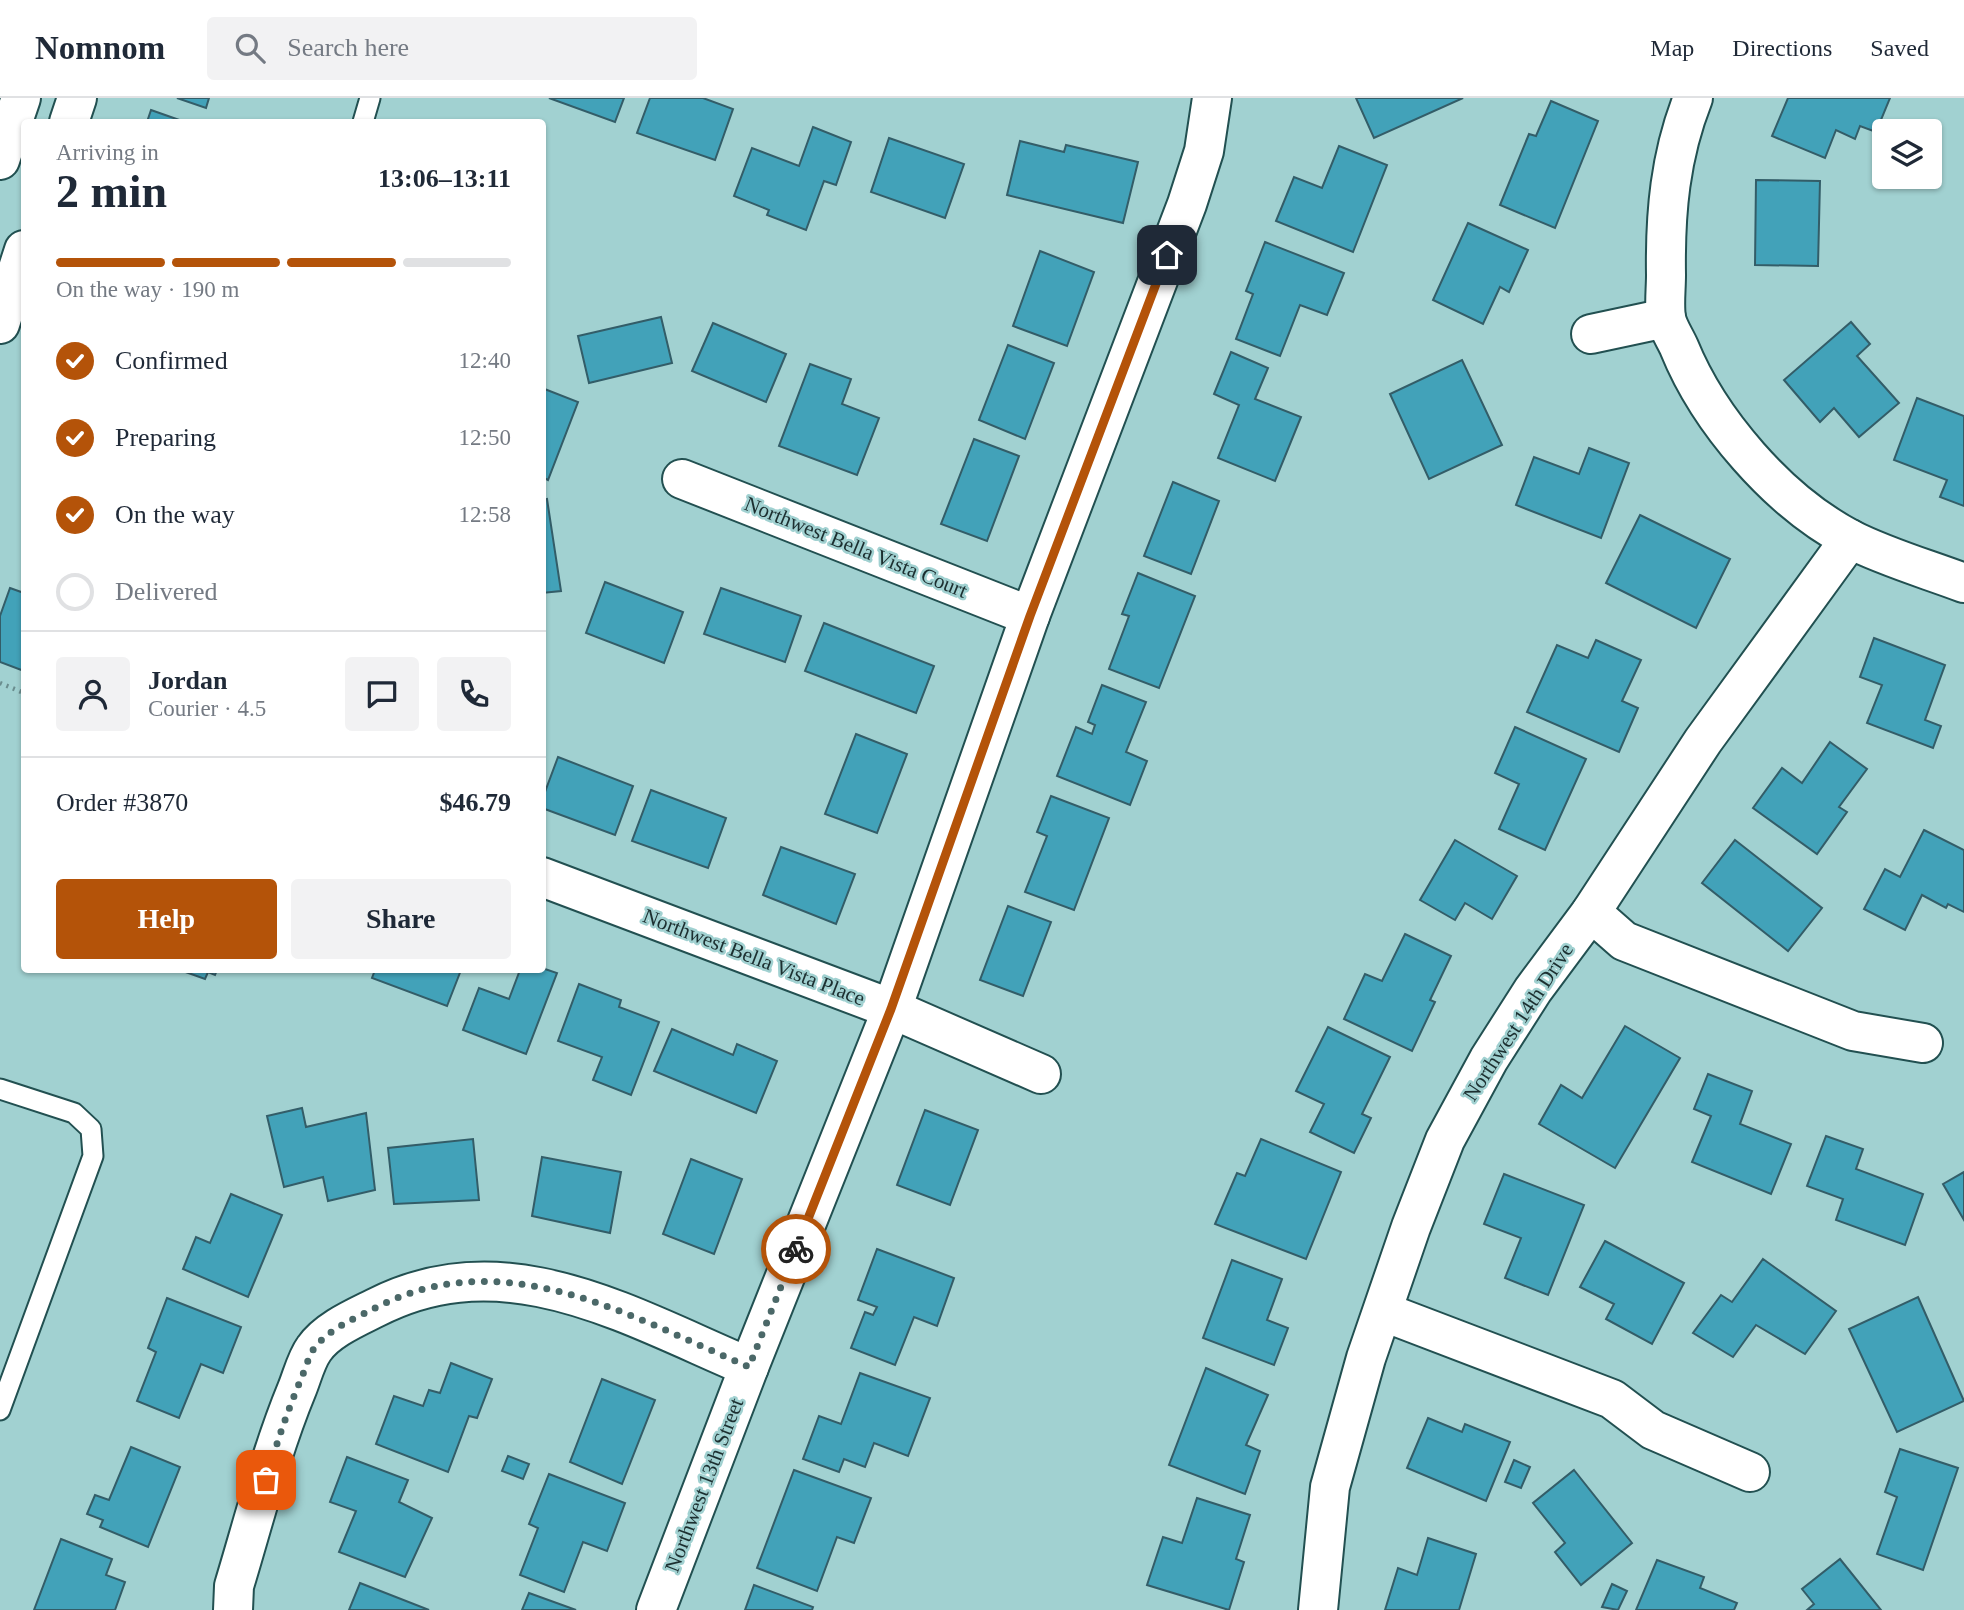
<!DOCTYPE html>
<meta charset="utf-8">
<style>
body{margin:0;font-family:"Times New Roman",serif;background:#f2f2f3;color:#1f2937;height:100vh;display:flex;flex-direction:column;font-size:26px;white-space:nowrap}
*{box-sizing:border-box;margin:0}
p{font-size:23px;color:#747a83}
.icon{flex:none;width:38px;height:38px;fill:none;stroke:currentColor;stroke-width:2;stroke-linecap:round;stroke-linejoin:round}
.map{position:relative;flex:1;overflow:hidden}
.details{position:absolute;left:21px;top:21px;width:525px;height:854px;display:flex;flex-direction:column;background:#fff;border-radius:7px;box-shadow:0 2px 5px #0004}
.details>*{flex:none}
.buttons{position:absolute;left:1872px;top:21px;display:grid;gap:14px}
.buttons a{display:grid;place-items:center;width:70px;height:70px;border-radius:7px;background:#fff;box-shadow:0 2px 5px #0004;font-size:35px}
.pin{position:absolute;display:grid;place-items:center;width:60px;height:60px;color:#fff;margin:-30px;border-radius:14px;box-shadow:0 4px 10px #0006}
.courier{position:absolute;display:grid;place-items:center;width:70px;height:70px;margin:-35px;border:5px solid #b45309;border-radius:50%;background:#fff;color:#222;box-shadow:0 2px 9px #0007}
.head em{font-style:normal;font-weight:700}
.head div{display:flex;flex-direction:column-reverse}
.head{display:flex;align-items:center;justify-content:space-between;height:119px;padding:0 35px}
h1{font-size:46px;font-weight:700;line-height:52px}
.bar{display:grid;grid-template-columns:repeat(4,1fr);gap:10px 7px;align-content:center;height:84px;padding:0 35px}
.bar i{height:9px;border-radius:5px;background:#e0e1e3}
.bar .on{background:#b45309}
.bar p{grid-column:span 4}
.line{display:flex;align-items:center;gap:18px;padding:0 35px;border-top:2px solid #e0e1e3}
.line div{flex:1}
.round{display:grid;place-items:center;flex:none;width:74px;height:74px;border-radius:7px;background:#f2f2f3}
ol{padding:0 35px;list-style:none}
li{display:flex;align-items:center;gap:21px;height:77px}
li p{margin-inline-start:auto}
li .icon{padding:7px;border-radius:50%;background:#b45309;color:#fff;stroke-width:4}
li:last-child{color:#747a83}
li i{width:38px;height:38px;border:4px solid #e0e1e3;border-radius:50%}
.action{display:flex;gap:14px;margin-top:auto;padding:14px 35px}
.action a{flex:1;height:80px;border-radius:7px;background:#b45309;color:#fff;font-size:28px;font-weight:700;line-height:80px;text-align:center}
.action a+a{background:#f2f2f3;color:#1f2937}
header{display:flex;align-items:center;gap:42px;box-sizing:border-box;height:98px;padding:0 35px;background:#fff;border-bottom:2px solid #e0e1e3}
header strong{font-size:33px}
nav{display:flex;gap:38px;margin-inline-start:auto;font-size:24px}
.search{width:490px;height:63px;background:#f2f2f3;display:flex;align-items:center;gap:18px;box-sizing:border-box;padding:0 24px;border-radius:7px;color:#747a83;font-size:26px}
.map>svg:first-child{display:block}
</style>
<header>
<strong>Nomnom</strong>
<div class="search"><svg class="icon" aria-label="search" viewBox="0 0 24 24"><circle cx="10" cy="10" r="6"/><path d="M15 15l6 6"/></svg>Search here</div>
<nav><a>Map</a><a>Directions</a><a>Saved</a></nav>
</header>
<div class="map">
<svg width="1964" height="1512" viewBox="0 0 1964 1512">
<rect width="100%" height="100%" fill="#a1d1d1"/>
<g fill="#42a2b9" stroke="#335d68" stroke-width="2">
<polygon points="177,0 209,0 206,10"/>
<polygon points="549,0 624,0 615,24"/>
<polygon points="650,0 703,0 733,11 715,62 637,35"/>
<polygon points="1356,0 1463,0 1374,40"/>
<polygon points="1788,0 1890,0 1876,34 1860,28 1855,41 1836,32 1825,60 1772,38"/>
<polygon points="1551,3 1598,23 1555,130 1500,107 1529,36 1536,38"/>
<polygon points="151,12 185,24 147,24"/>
<polygon points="813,29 851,44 836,87 824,83 806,132 767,117 769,112 734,98 752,50 799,68"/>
<polygon points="889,40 964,66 945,120 871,94"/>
<polygon points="1020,43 1064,54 1066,47 1138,64 1123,125 1007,97"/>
<polygon points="1339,48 1387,67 1353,154 1276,123 1294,79 1322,90"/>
<polygon points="1756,82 1820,83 1818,168 1755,167"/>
<polygon points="1468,125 1528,152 1509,194 1500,189 1483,226 1433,202"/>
<polygon points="1265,144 1344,175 1327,217 1300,207 1280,258 1236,241 1253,196 1246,193"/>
<polygon points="1040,153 1094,174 1067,248 1013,228"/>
<polygon points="661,219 672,265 589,285 578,238"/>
<polygon points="1851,224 1870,246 1857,258 1899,305 1859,339 1834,310 1820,324 1784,282"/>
<polygon points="713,225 786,256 766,304 692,273"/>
<polygon points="1008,247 1054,265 1025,341 979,322"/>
<polygon points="1231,254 1268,270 1255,301 1301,319 1275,383 1218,360 1239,307 1214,296"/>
<polygon points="1462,262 1502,347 1429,381 1390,296"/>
<polygon points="810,266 851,281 842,306 879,320 857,377 779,348"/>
<polygon points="542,290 578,304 548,382 542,379"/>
<polygon points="1917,300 1964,318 1964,408 1940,399 1947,382 1894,362"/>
<polygon points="974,341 1019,358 987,443 941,426"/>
<polygon points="1589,350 1629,365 1601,440 1516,407 1534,359 1579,376"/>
<polygon points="1173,384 1219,403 1191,476 1144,458"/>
<polygon points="547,401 561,493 542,495 542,402"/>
<polygon points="1640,417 1730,461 1696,530 1606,485"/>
<polygon points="1138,475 1195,498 1159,590 1109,571 1129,518 1122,516"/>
<polygon points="605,484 683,514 664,565 586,535"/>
<polygon points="10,490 24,495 24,573 0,564 0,518"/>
<polygon points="721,490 801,518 785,564 704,536"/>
<polygon points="824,525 934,568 916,615 805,573"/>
<polygon points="1874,540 1945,567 1925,622 1941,628 1933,650 1867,625 1882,587 1860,579"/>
<polygon points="1596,542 1641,562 1622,603 1638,610 1619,654 1527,614 1557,547 1588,560"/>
<polygon points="1102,587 1146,604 1126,654 1147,663 1130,707 1057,678 1076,629 1092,636 1095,627 1088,624"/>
<polygon points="1515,629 1586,661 1545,752 1499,731 1519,686 1495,675"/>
<polygon points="856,636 907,656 877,735 825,716"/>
<polygon points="1830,644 1867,671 1839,709 1847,714 1817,756 1753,710 1782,670 1802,685"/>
<polygon points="558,659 633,688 615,737 542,710 542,702"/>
<polygon points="651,692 726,720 708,770 632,743"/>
<polygon points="1051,698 1109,720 1074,812 1025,794 1047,738 1037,734"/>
<polygon points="1924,732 1964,752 1964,814 1948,806 1946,810 1922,797 1905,832 1864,811 1885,771 1900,779"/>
<polygon points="1455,742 1517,778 1492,821 1465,805 1455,822 1420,802"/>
<polygon points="1735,742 1822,810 1788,853 1702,785"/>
<polygon points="781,749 855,776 836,826 763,797"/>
<polygon points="1008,808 1051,824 1023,898 980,882"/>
<polygon points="1405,836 1451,858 1430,902 1435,904 1412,953 1344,921 1365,876 1382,883"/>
<polygon points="542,870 557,875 526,956 463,932 479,890 509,901 520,872"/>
<polygon points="180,872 217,872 215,877 208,874 205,881"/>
<polygon points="375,872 461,872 447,908 372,880"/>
<polygon points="579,886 621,902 619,909 659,924 631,997 593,982 602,959 558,943"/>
<polygon points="1625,928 1680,960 1615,1070 1539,1026 1561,987 1582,1000"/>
<polygon points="1328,929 1390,959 1362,1016 1371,1020 1354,1055 1310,1034 1324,1006 1296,993"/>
<polygon points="672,931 733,957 737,946 777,963 756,1015 654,973"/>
<polygon points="1708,976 1752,993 1740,1026 1791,1046 1771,1096 1692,1064 1711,1018 1694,1011"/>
<polygon points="302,1010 306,1029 366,1015 375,1092 328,1103 323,1079 284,1089 267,1018"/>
<polygon points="925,1012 978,1032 950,1107 897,1087"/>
<polygon points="1826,1038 1863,1051 1856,1071 1923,1096 1905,1147 1836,1122 1843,1101 1807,1088"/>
<polygon points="473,1041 479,1102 394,1106 388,1050"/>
<polygon points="1261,1041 1341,1074 1306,1161 1215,1126 1237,1075 1245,1078"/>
<polygon points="542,1059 621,1074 610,1135 532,1118"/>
<polygon points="691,1061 742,1081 714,1156 663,1136"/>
<polygon points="1964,1074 1964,1122 1943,1086"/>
<polygon points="1504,1076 1584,1107 1548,1197 1505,1180 1521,1140 1484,1126"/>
<polygon points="231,1096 282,1117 248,1199 183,1171 196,1139 210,1145"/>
<polygon points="1605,1143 1684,1185 1652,1246 1606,1221 1614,1206 1580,1189"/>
<polygon points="877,1151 954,1180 937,1228 914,1219 895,1267 851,1250 865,1214 873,1217 877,1209 858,1202"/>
<polygon points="1763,1161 1836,1213 1805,1256 1756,1227 1733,1259 1693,1235 1721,1197 1732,1204"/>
<polygon points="1232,1162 1282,1181 1267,1222 1288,1230 1274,1267 1203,1240"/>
<polygon points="1918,1199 1964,1303 1897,1334 1849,1231"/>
<polygon points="167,1200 241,1229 223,1275 201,1266 179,1320 137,1303 156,1254 148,1250"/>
<polygon points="451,1265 492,1281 477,1320 469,1318 448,1374 376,1346 394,1298 423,1308 429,1292 440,1295"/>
<polygon points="1206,1270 1268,1297 1246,1347 1260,1353 1245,1396 1169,1367"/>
<polygon points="860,1275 930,1300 908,1358 874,1345 865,1369 844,1361 839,1374 803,1361 819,1318 841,1326"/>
<polygon points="602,1281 655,1302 622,1386 570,1364"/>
<polygon points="1428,1320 1462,1334 1465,1326 1510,1344 1486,1403 1407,1370"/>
<polygon points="131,1349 180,1369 148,1449 100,1429 103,1422 87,1416 95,1397 109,1402"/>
<polygon points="1900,1351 1958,1370 1923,1472 1877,1456 1897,1399 1885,1394"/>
<polygon points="508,1358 529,1366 523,1381 502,1373"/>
<polygon points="347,1359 408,1382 399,1404 432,1420 405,1479 339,1454 356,1413 330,1404"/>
<polygon points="1514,1362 1530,1369 1521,1390 1505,1384"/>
<polygon points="794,1372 871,1400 854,1445 837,1439 817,1493 757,1470"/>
<polygon points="1574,1372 1632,1445 1581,1487 1555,1454 1565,1445 1533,1405"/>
<polygon points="549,1376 625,1405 607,1453 583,1444 564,1494 520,1477 538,1430 529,1426"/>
<polygon points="1197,1400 1250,1417 1236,1461 1244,1464 1229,1512 1147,1487 1163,1439 1182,1445"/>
<polygon points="1428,1440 1476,1456 1459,1512 1385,1512 1398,1470 1417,1477"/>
<polygon points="61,1441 112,1461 106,1477 125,1484 115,1512 34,1512"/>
<polygon points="1840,1461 1881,1512 1807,1512 1814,1506 1802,1491"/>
<polygon points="1657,1462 1704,1479 1700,1490 1737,1505 1734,1512 1636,1512"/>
<polygon points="360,1485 429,1512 349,1512"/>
<polygon points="1612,1486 1627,1493 1618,1512 1602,1509"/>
<polygon points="754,1487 813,1509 812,1512 745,1512"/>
<polygon points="529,1495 576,1512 522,1512"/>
</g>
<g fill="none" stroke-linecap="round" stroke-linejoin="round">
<defs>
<g id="lane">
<polyline points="363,24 370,0"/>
<polyline points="0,991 74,1015 91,1031 93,1058 0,1312"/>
</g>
<g id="street">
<path d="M1693,0C1670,58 1665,115 1666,177C1666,191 1664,207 1666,220C1668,230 1675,240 1679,249C1709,323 1778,403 1850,441C1885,459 1927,471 1964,485"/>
<polyline points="1591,236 1666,220"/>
<polyline points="682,381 1030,518"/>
<polyline points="542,779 892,911 1041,976"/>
<polyline points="1591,814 1624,843 1853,933 1923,945"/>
<polyline points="1384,1214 1612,1301 1653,1332 1750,1374"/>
<path d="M233,1512L234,1488C254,1422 271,1354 297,1291C302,1279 306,1262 314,1251C327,1232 355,1220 375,1210C505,1143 628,1218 749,1269"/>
<polyline points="656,1512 749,1269 892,911 1030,518 1187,106 1204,53 1212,0"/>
<polyline points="1318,1512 1330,1389 1366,1260 1411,1129 1445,1042 1489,961 1533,892 1591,814 1703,643 1850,441"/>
</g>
<g id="primary">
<polyline points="69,24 77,0"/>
<polyline points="0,62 21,0"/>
<polyline points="0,226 24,152"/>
</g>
</defs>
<use href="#lane" stroke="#225051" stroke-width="23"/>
<use href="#street" stroke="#225051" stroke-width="42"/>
<use href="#primary" stroke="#225051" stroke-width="42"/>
<polyline stroke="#6a8d8e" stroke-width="4.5" stroke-dasharray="2 5" stroke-linecap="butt" points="0,585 24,595"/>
<use href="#lane" stroke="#fff" stroke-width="19"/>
<use href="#street" stroke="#fff" stroke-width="38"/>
<use href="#primary" stroke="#fff" stroke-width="38"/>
</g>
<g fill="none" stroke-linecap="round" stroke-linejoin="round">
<path stroke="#4b6868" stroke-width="7" stroke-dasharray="0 12.6" d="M266,1382C276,1347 287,1314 301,1281C305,1272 308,1260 313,1252C327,1232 355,1220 375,1210C505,1143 629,1218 749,1269L796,1151"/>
<polyline stroke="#b45309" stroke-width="9" points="796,1151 891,911 1030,518 1167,157"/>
</g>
<g text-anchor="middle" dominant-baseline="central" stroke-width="5" stroke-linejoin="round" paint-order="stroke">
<g font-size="21" fill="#1c2f30" stroke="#a1d1d1">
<text transform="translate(856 449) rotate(22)">Northwest Bella Vista Court</text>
<text transform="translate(754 859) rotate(21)">Northwest Bella Vista Place</text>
<text transform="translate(1518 924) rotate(-57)">Northwest 14th Drive</text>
<text transform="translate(704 1387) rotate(-69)">Northwest 13th Street</text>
</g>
</g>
</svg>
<div class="buttons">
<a><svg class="icon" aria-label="layers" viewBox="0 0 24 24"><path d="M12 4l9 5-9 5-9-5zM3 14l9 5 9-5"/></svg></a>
</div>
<div class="pin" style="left:266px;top:1382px;background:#ea580c"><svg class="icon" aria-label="bag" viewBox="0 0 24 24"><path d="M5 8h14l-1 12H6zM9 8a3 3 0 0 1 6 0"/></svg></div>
<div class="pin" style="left:1167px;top:157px;background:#1f2937"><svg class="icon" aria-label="home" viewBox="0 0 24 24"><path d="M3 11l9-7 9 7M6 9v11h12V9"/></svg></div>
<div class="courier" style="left:796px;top:1151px"><svg class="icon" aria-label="bike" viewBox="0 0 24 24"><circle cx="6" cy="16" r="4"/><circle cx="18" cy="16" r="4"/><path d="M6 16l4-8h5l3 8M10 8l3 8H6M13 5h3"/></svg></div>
<section class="details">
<div class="head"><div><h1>2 min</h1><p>Arriving in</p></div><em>13:06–13:11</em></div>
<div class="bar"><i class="on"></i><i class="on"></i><i class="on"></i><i></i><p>On the way · 190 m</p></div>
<ol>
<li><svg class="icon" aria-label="check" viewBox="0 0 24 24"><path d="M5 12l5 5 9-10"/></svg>Confirmed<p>12:40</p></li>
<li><svg class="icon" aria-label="check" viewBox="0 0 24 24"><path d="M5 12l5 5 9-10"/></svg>Preparing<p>12:50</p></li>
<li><svg class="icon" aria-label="check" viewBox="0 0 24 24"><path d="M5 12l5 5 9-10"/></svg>On the way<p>12:58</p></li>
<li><i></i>Delivered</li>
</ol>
<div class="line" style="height:126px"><a class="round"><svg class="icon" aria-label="person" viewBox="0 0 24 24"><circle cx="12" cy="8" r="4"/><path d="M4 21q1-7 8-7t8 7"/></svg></a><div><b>Jordan</b><p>Courier · 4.5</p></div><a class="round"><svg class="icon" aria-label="chat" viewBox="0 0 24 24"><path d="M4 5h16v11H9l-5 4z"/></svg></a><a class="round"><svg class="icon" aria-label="phone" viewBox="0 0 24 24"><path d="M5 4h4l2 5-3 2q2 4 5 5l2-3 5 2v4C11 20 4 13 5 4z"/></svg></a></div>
<div class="line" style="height:91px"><div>Order #3870</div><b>$46.79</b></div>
<div class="action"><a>Help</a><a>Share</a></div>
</section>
</div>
